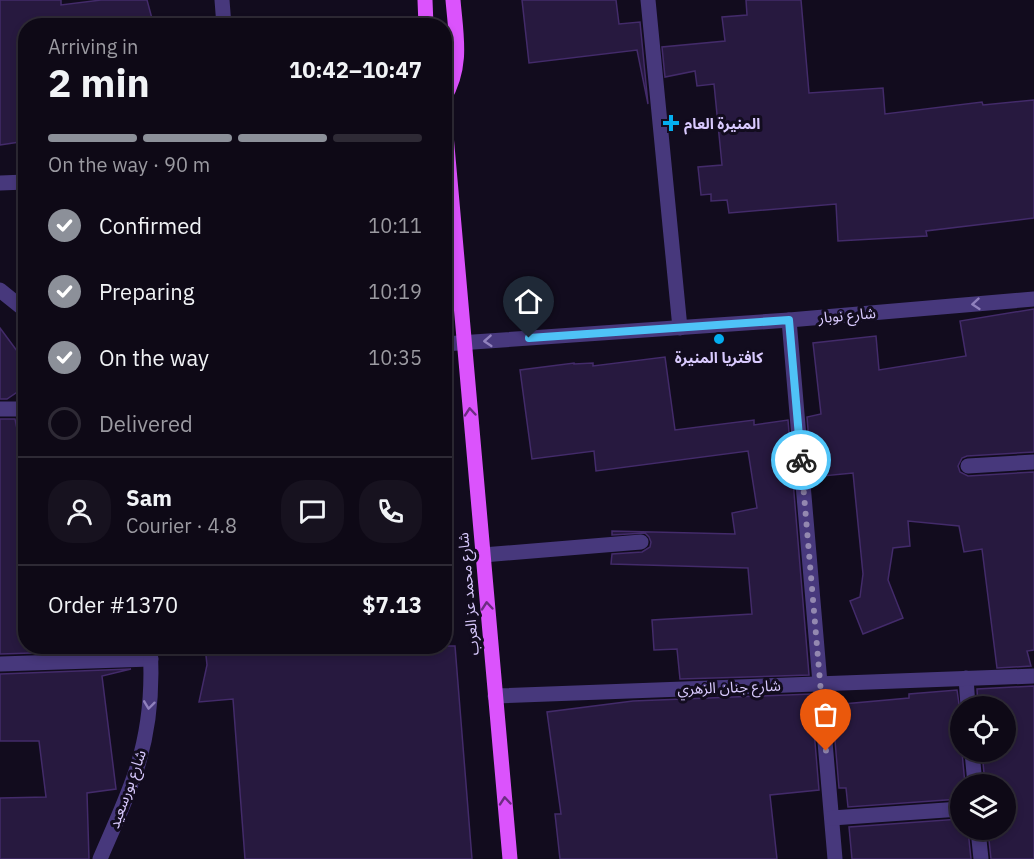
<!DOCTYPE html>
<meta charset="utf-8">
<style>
body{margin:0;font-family:"IBM Plex Sans","Noto Sans Arabic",sans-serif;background:#17121f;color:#f1f3f6;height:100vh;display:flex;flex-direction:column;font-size:22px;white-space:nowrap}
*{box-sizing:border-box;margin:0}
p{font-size:20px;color:#9b9aa1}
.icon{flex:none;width:33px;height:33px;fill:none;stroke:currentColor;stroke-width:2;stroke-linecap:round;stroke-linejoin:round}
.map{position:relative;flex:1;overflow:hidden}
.drawer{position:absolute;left:18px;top:18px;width:434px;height:636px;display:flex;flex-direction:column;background:#0e0916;border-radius:24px;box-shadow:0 3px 9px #0003,0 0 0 2px #2e2a35}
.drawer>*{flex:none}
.buttons{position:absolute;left:950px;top:696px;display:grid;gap:12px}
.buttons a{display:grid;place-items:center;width:66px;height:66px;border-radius:50%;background:#0e0916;box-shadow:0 3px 9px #0003,0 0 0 2px #2e2a35;font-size:30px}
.pin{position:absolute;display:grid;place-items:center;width:51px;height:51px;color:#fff;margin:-62px -26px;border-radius:50% 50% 50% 0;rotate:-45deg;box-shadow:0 0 6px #0007}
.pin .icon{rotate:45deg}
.courier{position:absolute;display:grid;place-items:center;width:60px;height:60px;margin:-30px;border:4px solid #4fc3f7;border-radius:50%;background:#fff;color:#222;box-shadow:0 2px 8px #0007}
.summary em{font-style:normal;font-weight:700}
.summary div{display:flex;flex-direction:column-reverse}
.summary{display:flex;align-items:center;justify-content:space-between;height:102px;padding:0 30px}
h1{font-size:39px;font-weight:700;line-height:45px}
.bar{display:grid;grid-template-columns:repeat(4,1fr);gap:9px 6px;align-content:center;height:72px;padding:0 30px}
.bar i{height:8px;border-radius:4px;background:#2e2a35}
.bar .active{background:#8c9099}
.bar p{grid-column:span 4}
.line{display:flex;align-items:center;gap:15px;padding:0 30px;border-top:2px solid #2e2a35}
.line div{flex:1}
.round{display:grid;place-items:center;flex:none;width:63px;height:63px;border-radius:24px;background:#17121f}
ol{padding:0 30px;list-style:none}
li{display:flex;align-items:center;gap:18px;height:66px}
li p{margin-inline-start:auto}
li .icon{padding:6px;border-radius:50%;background:#8c9099;color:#fff;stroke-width:4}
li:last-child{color:#9b9aa1}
li i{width:33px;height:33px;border:3px solid #2e2a35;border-radius:50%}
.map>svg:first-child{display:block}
</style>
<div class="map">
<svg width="1034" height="859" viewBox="0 0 1034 859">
<rect width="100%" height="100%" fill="#120c1e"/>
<g fill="#27193f" stroke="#432b6a" stroke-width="1.5">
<polygon points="0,0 61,0 61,5 101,0 147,0 154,26 26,26 26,141 0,145"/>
<polygon points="522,0 616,0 619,24 640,22 648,104 637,50 529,63"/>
<polygon points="746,0 801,0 809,93 883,88 885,114 982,102 983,105 1034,100 1034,218 926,231 927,236 838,241 836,204 729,213 727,200 711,201 711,194 701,195 698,167 722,165 714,84 697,86 695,71 665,77 662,47 725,41 722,17 747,15"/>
<polygon points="1034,309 1034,452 967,456 962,458 958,466 960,472 968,476 1034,472 1034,650 1027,651 1031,666 997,668 982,549 964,552 959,526 908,521 910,546 893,548 888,580 903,618 863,634 850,601 860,597 863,574 853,473 812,477 807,417 821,414 813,343 876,336 879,370 966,356 960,321"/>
<polygon points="0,328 26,363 26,386 7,399 0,399"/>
<polygon points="665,357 675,430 754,420 754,425 788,420 809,675 680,679 677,649 654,650 652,620 752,614 748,568 611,564 612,554 642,552 650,547 651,542 649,537 645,533 612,535 612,531 735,534 732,513 757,508 748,451 596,471 594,451 532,459 520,370 574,363 574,364 593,363 593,366"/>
<polygon points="0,419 15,419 26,474 26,646 126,646 127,650 0,654"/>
<polygon points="205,646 455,646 472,859 245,859 233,699 199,702 207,665"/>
<polygon points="131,669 102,676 116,789 87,793 89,859 0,859 0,798 46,797 39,741 0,741 0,674"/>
<polygon points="1034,686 1034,859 991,859 988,830 1005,830 1005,784 985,784 982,752 1005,752 1005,706 978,706 977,689"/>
<polygon points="957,690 960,711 960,752 962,752 965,784 960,784 960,799 848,807 846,788 839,788 832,705 909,698 909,694"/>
<polygon points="811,694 819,790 770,795 777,859 560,859 555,814 561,814 547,712 633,701"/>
<polygon points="960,819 960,830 968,830 971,859 852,859 849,827"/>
</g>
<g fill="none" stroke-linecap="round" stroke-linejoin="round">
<g stroke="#47387c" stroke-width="15">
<polyline points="222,0 224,26"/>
<polyline points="648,0 680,328"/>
<polyline points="0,183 26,182"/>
<polyline points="0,290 26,311"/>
<polyline points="789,320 835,859"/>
<polyline points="444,344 789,320 1034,299"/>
<polyline points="0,409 26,409"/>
<polyline points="968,466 1034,462"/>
<polyline points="483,555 641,542"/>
<polyline points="0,664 151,659"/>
<polyline points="966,678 968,706"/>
<polyline points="495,696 1034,676"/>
<polyline points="972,752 975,784"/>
<polyline points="832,818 960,809"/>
<polyline points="978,830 981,859"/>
<path d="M100,859C112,831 125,803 135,774C149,733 153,689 150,646"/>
</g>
<g stroke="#db53fc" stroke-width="15">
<polyline points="425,0 426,26"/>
<path d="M444,98C463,65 456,36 453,0"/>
<polyline points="444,112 510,859"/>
</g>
</g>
<defs><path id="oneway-chevron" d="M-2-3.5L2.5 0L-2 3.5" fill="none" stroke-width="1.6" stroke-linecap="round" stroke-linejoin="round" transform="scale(1.5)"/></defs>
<g stroke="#9081bd">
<use href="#oneway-chevron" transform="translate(976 304) rotate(175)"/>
<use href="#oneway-chevron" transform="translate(488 341) rotate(176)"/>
<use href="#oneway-chevron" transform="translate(149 705) rotate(97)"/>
</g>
<g stroke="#6c2c82">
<use href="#oneway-chevron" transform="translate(470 412) rotate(-95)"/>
<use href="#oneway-chevron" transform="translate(487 606) rotate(-95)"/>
<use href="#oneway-chevron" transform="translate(505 801) rotate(-95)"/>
</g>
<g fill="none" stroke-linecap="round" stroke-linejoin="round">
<polyline stroke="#9388b0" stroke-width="6" stroke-dasharray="0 10.8" points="801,460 826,751"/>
<polyline stroke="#4fc3f7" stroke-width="8" points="529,338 789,320 801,460"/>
</g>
<g fill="#04aef0" stroke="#120c1e" stroke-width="2">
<path d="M668 114h6v6h6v6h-6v6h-6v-6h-6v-6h6z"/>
<circle cx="719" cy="339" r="6"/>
</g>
<g text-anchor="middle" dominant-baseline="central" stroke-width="6" stroke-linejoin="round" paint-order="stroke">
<g font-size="15" font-weight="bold" fill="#d9cafe" stroke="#120c1e" text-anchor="start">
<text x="684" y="123">المنيرة العام</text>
<text x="719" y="357" text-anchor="middle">كافتريا المنيرة</text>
</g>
<g font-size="15" fill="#d9cafe" stroke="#120c1e">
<text transform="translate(847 315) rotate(-5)">شارع نوبار</text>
<text transform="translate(468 594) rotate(-95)">شارع محمد عز العرب</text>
<text transform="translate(729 687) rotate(-2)">شارع جنان الزهري</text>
<text transform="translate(127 789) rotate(-70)">شارع بورسعيد</text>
</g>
</g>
</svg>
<div class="buttons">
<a><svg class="icon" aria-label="locate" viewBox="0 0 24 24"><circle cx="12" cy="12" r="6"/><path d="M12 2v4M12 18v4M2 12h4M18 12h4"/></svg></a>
<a><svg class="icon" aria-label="layers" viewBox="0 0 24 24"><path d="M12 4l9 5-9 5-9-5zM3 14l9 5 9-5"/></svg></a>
</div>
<div class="pin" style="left:826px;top:751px;background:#ea580c"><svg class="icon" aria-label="bag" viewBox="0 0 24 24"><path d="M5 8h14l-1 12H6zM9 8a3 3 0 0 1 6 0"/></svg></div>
<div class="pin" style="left:529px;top:338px;background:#1f2937"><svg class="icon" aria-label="home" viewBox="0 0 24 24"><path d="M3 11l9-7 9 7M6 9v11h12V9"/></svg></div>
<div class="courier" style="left:801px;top:460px"><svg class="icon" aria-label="bike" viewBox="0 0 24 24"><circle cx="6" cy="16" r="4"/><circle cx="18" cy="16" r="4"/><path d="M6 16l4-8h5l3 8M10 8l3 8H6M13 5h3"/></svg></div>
<section class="drawer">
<div class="summary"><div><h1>2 min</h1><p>Arriving in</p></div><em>10:42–10:47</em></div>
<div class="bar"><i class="active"></i><i class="active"></i><i class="active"></i><i></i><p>On the way · 90 m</p></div>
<ol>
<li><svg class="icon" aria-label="check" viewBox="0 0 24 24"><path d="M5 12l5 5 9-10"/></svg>Confirmed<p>10:11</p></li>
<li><svg class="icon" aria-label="check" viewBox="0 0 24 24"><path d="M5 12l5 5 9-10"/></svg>Preparing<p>10:19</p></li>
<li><svg class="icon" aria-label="check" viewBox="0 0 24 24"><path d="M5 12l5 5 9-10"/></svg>On the way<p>10:35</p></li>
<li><i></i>Delivered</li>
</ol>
<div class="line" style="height:108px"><a class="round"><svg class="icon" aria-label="person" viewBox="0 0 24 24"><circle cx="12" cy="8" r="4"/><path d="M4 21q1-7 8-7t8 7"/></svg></a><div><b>Sam</b><p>Courier · 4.8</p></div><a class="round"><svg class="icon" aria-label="chat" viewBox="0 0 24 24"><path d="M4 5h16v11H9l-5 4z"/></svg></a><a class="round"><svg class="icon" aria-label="phone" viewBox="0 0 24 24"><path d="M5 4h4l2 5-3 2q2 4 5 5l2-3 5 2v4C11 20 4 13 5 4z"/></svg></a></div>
<div class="line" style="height:78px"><div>Order #1370</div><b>$7.13</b></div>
</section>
</div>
